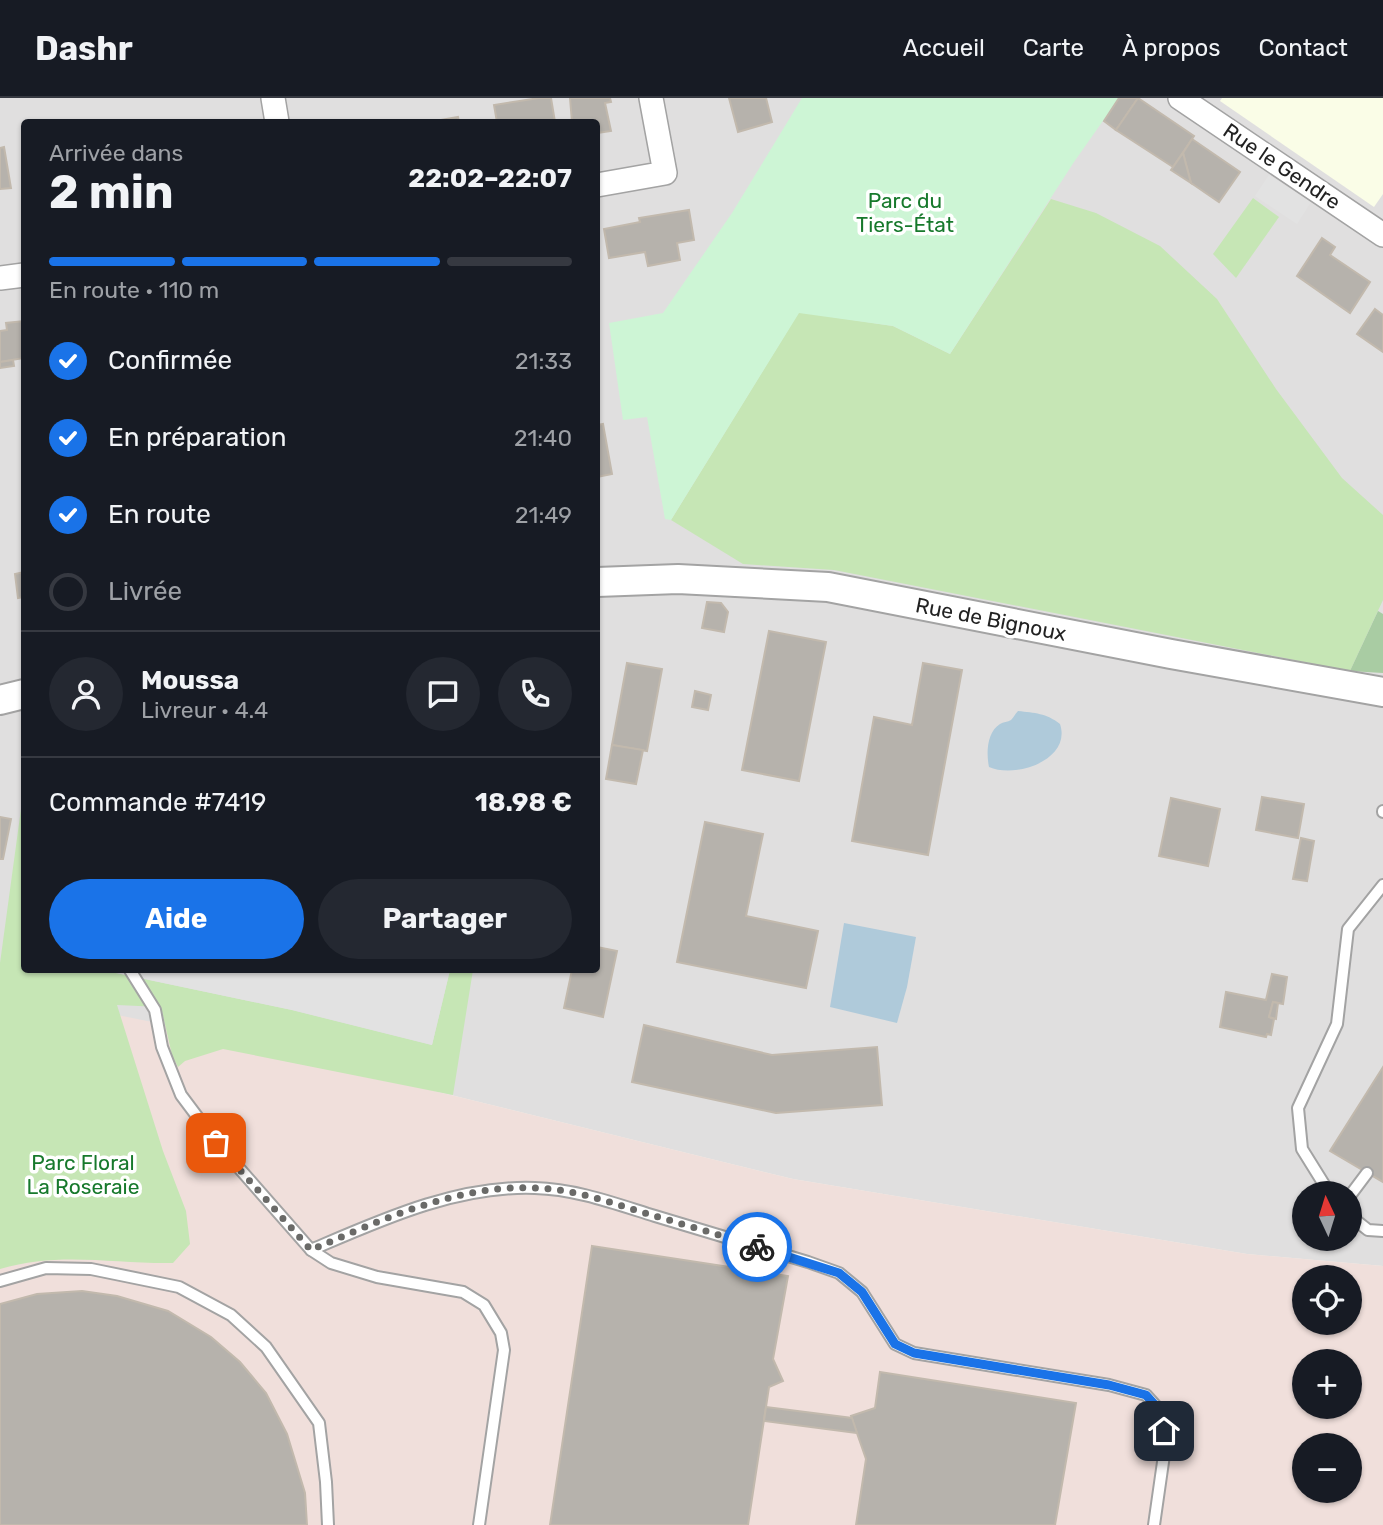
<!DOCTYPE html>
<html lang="fr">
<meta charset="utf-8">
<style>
body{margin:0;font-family:Rubik,sans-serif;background:#242831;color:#f1f3f6;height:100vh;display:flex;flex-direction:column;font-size:26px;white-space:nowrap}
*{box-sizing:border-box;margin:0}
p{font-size:23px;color:#9ea1a6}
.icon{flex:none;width:38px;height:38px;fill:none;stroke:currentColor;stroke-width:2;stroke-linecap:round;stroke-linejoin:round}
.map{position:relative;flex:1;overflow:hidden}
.panel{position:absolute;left:21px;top:21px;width:579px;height:854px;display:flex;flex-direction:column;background:#171b24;border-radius:7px;box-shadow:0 2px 5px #0004}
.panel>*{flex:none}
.needle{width:46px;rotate:356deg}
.controls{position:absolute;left:1292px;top:1083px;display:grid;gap:14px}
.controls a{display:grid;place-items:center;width:70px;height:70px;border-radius:50%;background:#171b24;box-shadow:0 2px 5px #0004;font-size:35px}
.pin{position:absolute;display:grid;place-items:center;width:60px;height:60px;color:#fff;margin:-30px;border-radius:14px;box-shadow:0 4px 10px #0006}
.courier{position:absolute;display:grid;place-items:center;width:70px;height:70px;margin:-35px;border:5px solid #1a73e8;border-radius:50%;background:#fff;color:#222;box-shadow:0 2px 9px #0007}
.head em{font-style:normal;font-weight:700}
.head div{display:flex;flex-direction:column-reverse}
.head{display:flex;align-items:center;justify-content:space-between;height:119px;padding:0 28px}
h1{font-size:46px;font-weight:700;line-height:52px}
.bar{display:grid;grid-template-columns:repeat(4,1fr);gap:10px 7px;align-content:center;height:84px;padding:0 28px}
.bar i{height:9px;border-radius:5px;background:#363941}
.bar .current{background:#1a73e8}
.bar p{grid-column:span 4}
.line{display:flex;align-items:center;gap:18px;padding:0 28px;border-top:2px solid #363941}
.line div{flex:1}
.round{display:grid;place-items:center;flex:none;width:74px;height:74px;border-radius:37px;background:#242831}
ol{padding:0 28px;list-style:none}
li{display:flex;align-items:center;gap:21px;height:77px}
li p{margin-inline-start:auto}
li .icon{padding:7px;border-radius:50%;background:#1a73e8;color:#fff;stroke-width:4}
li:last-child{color:#9ea1a6}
li i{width:38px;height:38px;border:4px solid #363941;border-radius:50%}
.primary-button{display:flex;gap:14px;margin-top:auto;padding:14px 28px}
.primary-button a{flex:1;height:80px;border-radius:42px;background:#1a73e8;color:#fff;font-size:28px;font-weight:700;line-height:80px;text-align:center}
.primary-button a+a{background:#242831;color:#f1f3f6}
header{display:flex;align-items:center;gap:42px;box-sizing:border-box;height:98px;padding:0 35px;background:#171b24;border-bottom:2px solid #363941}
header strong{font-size:33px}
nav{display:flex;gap:38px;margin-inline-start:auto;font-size:24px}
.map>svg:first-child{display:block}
</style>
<header>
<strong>Dashr</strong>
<nav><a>Accueil</a><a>Carte</a><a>À propos</a><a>Contact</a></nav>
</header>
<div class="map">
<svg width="1383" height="1427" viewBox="0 0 1383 1427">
<rect width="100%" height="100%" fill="#f1f0ea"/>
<path fill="#e0dfdf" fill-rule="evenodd" d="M0,0H1383V1168L1247,1156L793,1081L157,925L0,931ZM24,24H597V872H24ZM1304,1096H1349V1141H1304Z"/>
<path fill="#f0dfdb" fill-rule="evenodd" d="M83,910L157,925L793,1081L1247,1156L1383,1168V1427H0V931ZM1304,1180H1349V1225H1304ZM1304,1264H1349V1309H1304ZM1304,1348H1349V1393H1304Z"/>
<polygon fill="#fafde7" points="1222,0 1383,0 1383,96 1374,109 1220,3"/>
<g fill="#c6e6b5">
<polygon points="1253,100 1279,119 1236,180 1213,156"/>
<polygon points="1051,101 1096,115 1160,148 1217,201 1276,291 1342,380 1383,417 1383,502 1350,573 834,472 743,466 671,422 799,214 893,228 950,256"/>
<path d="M24,689V872H112V874L292,912L432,947L450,872H473L453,997L223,951L185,963L178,969L172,957L161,909L117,907L163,1053L186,1113L190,1146L173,1165C113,1166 60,1153 0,1171V865Z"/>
</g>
<polygon fill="#a9cca3" points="1378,513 1383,516 1383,575 1350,573"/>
<polygon fill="#cdf5d5" points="802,0 1119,0 1074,64 950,256 893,228 799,215 671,422 665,421 647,319 623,322 609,225 663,215 732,115"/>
<g fill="#e2e2e2">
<polygon points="1269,77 1311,104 1297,126 1255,98"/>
<polygon points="112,872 450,872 432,947 292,912 111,874"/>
</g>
<g fill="#afcada">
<path d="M1018,613C1035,615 1046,615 1060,626C1072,662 1015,681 989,669C986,655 987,634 1000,626C1003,624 1008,624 1011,622C1014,619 1015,616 1018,613Z"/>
<polygon points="844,825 916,839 907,889 897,925 830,909"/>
</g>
<g fill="#b6b2ac" stroke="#c2b9ad" stroke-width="2">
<polygon points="539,0 551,0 555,24 497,24 494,7"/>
<polygon points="570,0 610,0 611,4 605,5 611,33 597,35 597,24 572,24"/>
<polygon points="729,0 766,0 772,24 738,34"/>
<polygon points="1119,0 1138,0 1116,32 1104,23"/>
<polygon points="1138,0 1194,38 1173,69 1116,32"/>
<polygon points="458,19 459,24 430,24"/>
<polygon points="1192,41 1240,74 1219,104 1191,85 1183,55"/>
<polygon points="4,49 11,90 0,91 0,50"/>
<polygon points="1183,55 1191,85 1171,72"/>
<polygon points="689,112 694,142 677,145 680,162 648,168 645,154 609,160 604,131 640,124 639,120"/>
<polygon points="1322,140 1335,149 1330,157 1370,184 1350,215 1297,178"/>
<polygon points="1375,211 1383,217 1383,254 1357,236"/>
<polygon points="24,223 24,260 0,264 0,233 7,232 6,225"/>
<polygon points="13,262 14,268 0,270 0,264"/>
<polygon points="603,326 612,376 597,379 597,327"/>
<polygon points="24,474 24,499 18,500 15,476"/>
<polygon points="707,504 721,505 728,514 724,534 702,530"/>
<polygon points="769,533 826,544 799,683 742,672"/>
<polygon points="627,565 662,571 647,653 612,647"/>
<polygon points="923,565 962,572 928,757 852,743 874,619 912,627"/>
<polygon points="695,593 711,597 708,612 692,609"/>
<polygon points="612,647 643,652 636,686 606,681"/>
<polygon points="1262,699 1304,706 1298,740 1256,732"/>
<polygon points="1171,700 1220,711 1208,768 1159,758"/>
<polygon points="0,719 11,721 3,761 0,761"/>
<polygon points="705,724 763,736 746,818 818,833 806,890 677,864"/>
<polygon points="1301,740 1314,743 1307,783 1293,781"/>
<polygon points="597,849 617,853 603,919 564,910 572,872 597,872"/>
<polygon points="1272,876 1287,879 1283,906 1273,904 1269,919 1274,921 1271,937 1267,936 1266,939 1220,929 1226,894 1266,902"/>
<polygon points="1273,904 1278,905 1276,921 1269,919"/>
<polygon points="644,927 772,957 877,949 882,1007 776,1015 632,984"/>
<polygon points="1383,969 1383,1084 1330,1053"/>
<polygon points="592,1148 788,1178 773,1261 783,1283 769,1289 748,1427 550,1427"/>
<polygon points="82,1193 117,1198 168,1213 211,1239 240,1264 266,1295 287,1336 305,1395 307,1427 0,1427 0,1206 37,1196"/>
<polygon points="880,1274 1076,1305 1055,1427 856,1427 866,1361 851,1318 875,1310"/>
<polygon points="766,1309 852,1320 857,1335 764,1323"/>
</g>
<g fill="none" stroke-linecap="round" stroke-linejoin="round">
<defs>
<g id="service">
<polyline points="1383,713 1383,714"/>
<polyline points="130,872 155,912 162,949 181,997 217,1045 311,1152 331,1165 377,1179 463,1194 484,1207 501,1235 504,1252 479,1427"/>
<polyline points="1330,1096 1302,1051 1298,1010 1337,926 1348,831 1383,787"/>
<polyline points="1349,1099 1367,1075"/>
<polyline points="1349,1117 1368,1132 1383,1133"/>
<path d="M311,1152C381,1122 457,1087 535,1090C576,1091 616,1106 655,1118C706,1133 757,1149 808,1164L839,1175L862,1194L895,1246L914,1255L1109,1287L1146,1297L1163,1316L1165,1350L1154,1427"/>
<polyline points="0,1183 46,1170 91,1171 179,1189 231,1217 266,1249 319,1325 326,1384 328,1427"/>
</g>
<g id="minor">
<polyline points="273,0 277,24"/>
<polyline points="1180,0 1383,137"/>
<polyline points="597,87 665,75 651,0"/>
<polyline points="0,180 24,177"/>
</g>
<g id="tertiary">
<polyline points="597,484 678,481 828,489 1171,556 1383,594"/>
<polyline points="0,602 24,596"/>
</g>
</defs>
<use href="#service" stroke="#a3a3a3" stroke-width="14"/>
<use href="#minor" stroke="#a3a3a3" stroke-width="26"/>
<use href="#tertiary" stroke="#a3a3a3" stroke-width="32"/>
<use href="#service" stroke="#fff" stroke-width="10"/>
<use href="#minor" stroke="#fff" stroke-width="23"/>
<use href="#tertiary" stroke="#fff" stroke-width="28"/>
</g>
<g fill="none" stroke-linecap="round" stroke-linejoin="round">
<path stroke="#6a6a68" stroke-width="7" stroke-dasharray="0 12.6" d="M216,1045L311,1152C381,1122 458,1086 536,1090C573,1091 609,1104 645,1115C682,1126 720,1137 757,1149"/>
<polyline stroke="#1a73e8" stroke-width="9" points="757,1149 839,1175 862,1194 895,1246 914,1255 1109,1287 1146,1297 1163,1316 1164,1333"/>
</g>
<g text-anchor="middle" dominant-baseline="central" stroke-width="7" stroke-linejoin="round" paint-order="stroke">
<g font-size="21" fill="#222" stroke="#fff">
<text transform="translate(1282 68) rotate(34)">Rue le Gendre</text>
<text transform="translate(991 521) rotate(11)">Rue de Bignoux</text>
</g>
<g font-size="21" fill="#17792c" stroke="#fff">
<text x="905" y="102">Parc du<tspan x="905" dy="24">Tiers-État</tspan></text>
<text x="83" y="1064">Parc Floral<tspan x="83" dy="24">La Roseraie</tspan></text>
</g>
</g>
</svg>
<div class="controls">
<a><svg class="needle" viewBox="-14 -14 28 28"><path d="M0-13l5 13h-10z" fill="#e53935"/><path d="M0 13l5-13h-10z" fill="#9ea1a6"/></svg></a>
<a><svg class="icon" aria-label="locate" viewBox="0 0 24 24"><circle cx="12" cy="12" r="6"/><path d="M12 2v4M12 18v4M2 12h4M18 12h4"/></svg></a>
<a>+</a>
<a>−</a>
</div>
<div class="pin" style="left:216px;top:1045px;background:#ea580c"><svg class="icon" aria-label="bag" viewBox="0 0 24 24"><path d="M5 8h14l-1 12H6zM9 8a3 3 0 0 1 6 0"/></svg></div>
<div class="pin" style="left:1164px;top:1333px;background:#1f2937"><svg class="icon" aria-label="home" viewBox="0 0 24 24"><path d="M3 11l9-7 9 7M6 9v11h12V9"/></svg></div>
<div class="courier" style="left:757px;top:1149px"><svg class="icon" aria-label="bike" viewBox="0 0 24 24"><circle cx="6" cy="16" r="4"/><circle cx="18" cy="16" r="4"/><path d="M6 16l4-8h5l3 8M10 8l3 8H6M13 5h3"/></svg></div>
<section class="panel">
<div class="head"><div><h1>2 min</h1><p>Arrivée dans</p></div><em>22:02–22:07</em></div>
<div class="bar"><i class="current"></i><i class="current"></i><i class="current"></i><i></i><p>En route · 110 m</p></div>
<ol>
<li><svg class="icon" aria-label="check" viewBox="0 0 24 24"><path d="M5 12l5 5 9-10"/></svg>Confirmée<p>21:33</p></li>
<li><svg class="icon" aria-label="check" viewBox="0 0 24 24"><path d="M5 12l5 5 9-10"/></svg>En préparation<p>21:40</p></li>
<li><svg class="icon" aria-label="check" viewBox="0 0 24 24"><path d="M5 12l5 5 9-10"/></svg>En route<p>21:49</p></li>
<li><i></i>Livrée</li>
</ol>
<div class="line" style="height:126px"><a class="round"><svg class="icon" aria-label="person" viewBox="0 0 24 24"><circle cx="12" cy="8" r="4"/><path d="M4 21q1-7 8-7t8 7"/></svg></a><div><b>Moussa</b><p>Livreur · 4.4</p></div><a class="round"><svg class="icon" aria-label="chat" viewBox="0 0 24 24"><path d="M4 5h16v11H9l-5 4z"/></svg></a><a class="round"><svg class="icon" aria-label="phone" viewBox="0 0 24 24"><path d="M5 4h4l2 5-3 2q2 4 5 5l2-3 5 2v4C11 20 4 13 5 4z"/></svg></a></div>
<div class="line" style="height:91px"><div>Commande #7419</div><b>18.98 €</b></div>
<div class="primary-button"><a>Aide</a><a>Partager</a></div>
</section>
</div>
